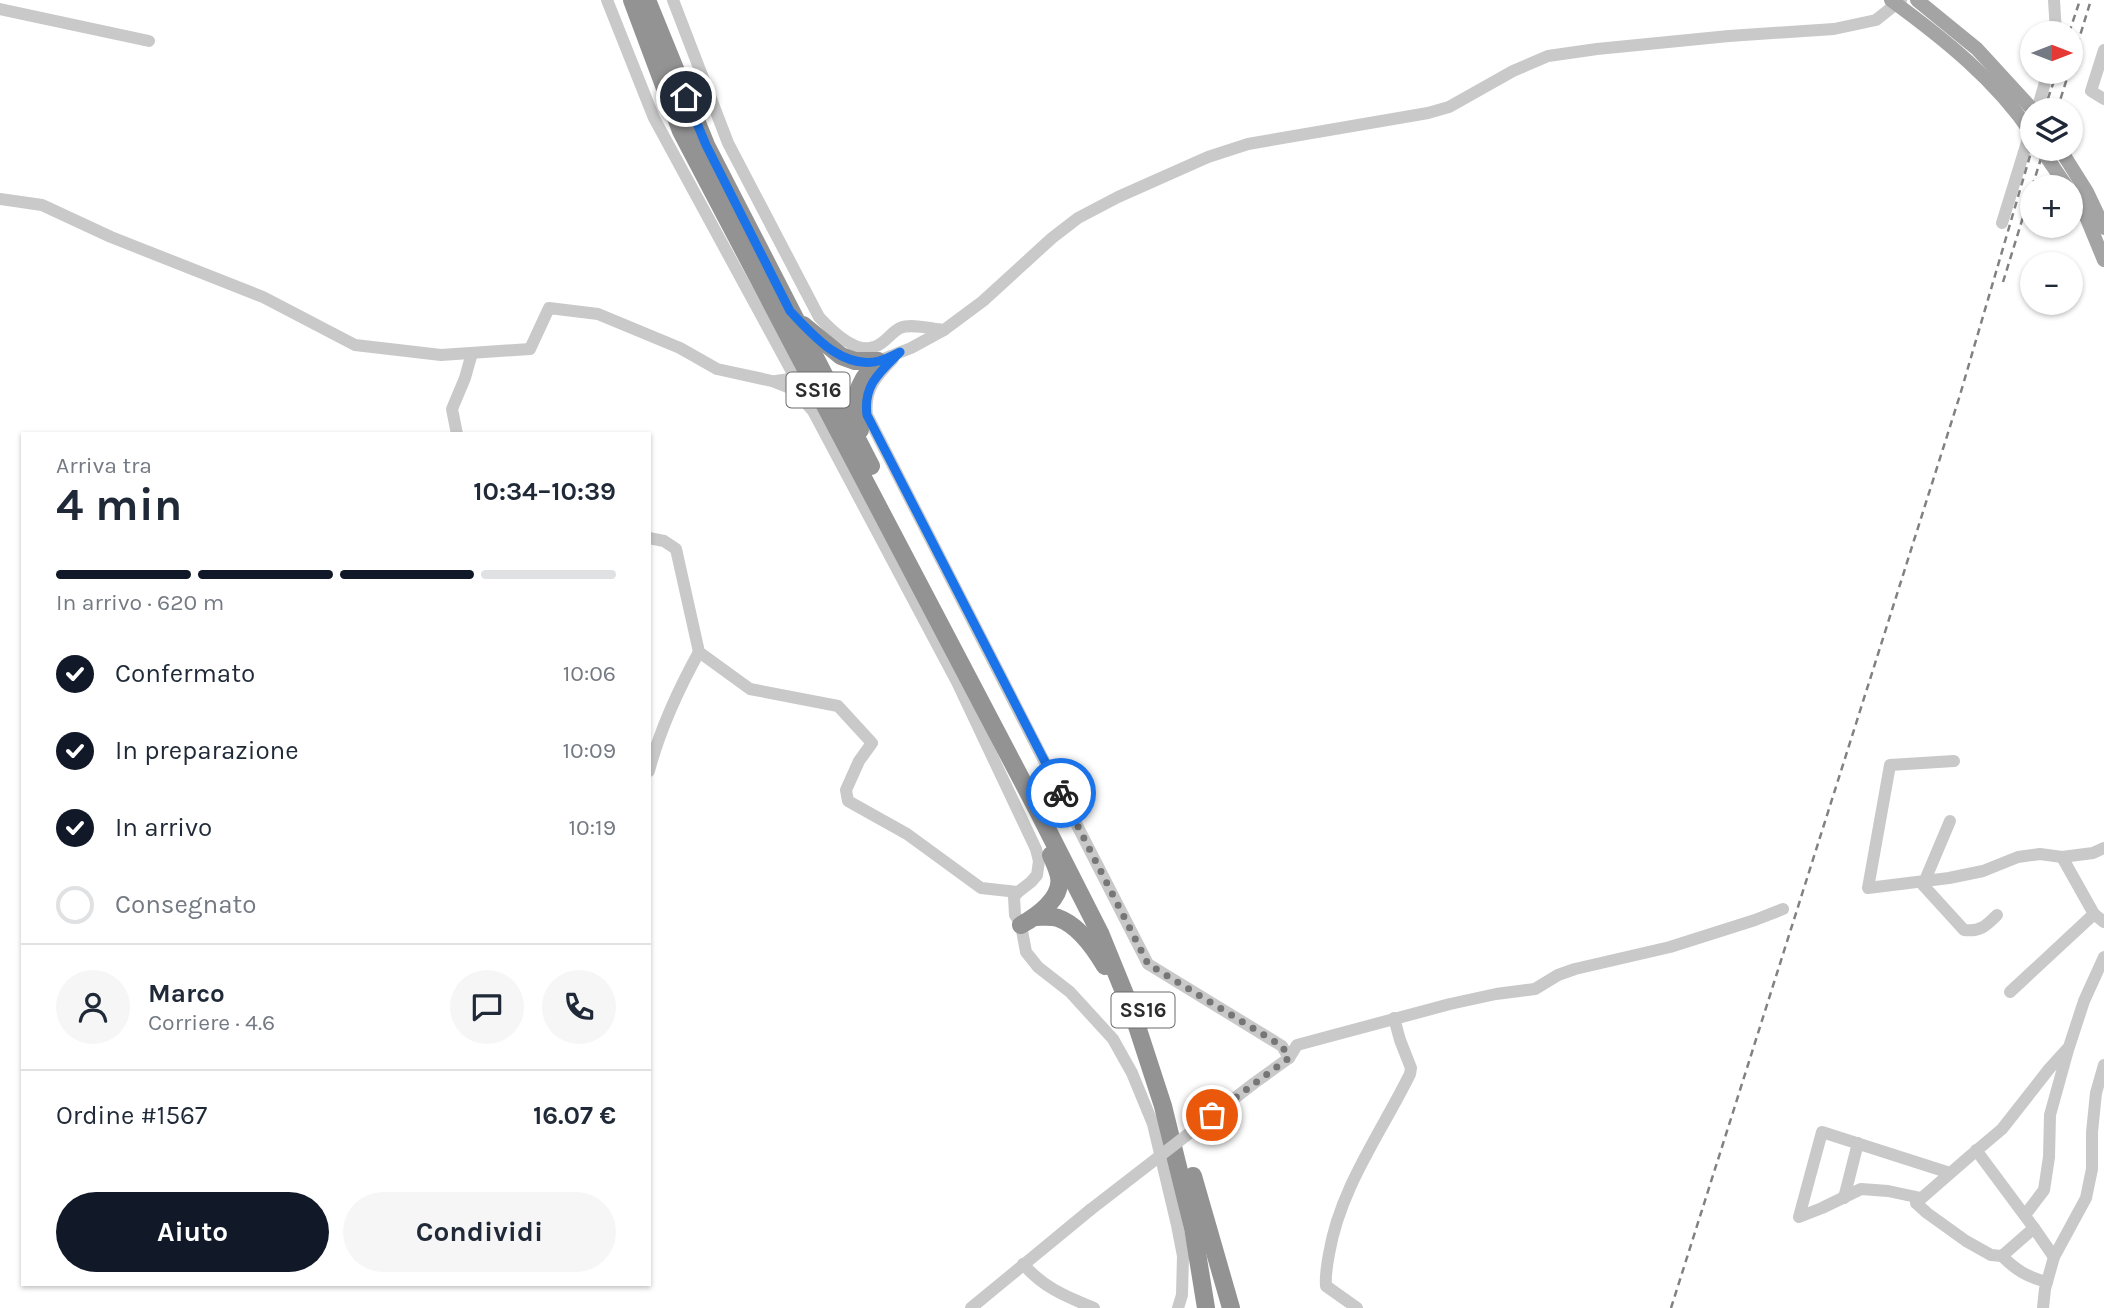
<!DOCTYPE html>
<html lang="it">
<meta charset="utf-8">
<style>
body{margin:0;font-family:Karla,sans-serif;background:#f6f6f7;color:#1f2937;height:100vh;display:flex;flex-direction:column;font-size:26px;white-space:nowrap}
*{box-sizing:border-box;margin:0}
p{font-size:23px;color:#747a83}
.icon{flex:none;width:38px;height:38px;fill:none;stroke:currentColor;stroke-width:2;stroke-linecap:round;stroke-linejoin:round}
.map{position:relative;flex:1;overflow:hidden}
.drawer{position:absolute;left:21px;top:432px;width:630px;height:854px;display:flex;flex-direction:column;background:#fff;border-radius:0px;box-shadow:0 2px 5px #0004}
.drawer>*{flex:none}
.needle{width:46px;rotate:90deg}
.buttons{position:absolute;left:2020px;top:21px;display:grid;gap:14px}
.buttons a{display:grid;place-items:center;width:63px;height:63px;border-radius:50%;background:#fff;box-shadow:0 2px 5px #0004;font-size:35px}
.pin{position:absolute;display:grid;place-items:center;width:60px;height:60px;color:#fff;margin:-30px;border:4px solid #fff;border-radius:50%;box-shadow:0 2px 7px #0007}
.courier{position:absolute;display:grid;place-items:center;width:70px;height:70px;margin:-35px;border:5px solid #1a73e8;border-radius:50%;background:#fff;color:#222;box-shadow:0 2px 9px #0007}
.summary em{font-style:normal;font-weight:700}
.summary div{display:flex;flex-direction:column-reverse}
.summary{display:flex;align-items:center;justify-content:space-between;height:119px;padding:0 35px}
h1{font-size:46px;font-weight:700;line-height:52px}
.bar{display:grid;grid-template-columns:repeat(4,1fr);gap:10px 7px;align-content:center;height:84px;padding:0 35px}
.bar i{height:9px;border-radius:5px;background:#e0e1e3}
.bar .selected{background:#111827}
.bar p{grid-column:span 4}
.line{display:flex;align-items:center;gap:18px;padding:0 35px;border-top:2px solid #e0e1e3}
.line div{flex:1}
.round{display:grid;place-items:center;flex:none;width:74px;height:74px;border-radius:37px;background:#f6f6f7}
ol{padding:0 35px;list-style:none}
li{display:flex;align-items:center;gap:21px;height:77px}
li p{margin-inline-start:auto}
li .icon{padding:7px;border-radius:50%;background:#111827;color:#fff;stroke-width:4}
li:last-child{color:#747a83}
li i{width:38px;height:38px;border:4px solid #e0e1e3;border-radius:50%}
.action{display:flex;gap:14px;margin-top:auto;padding:14px 35px}
.action a{flex:1;height:80px;border-radius:42px;background:#111827;color:#fff;font-size:28px;font-weight:700;line-height:80px;text-align:center}
.action a+a{background:#f6f6f7;color:#1f2937}
.map>svg:first-child{display:block}
</style>
<div class="map">
<svg width="2104" height="1308" viewBox="0 0 2104 1308">
<rect width="100%" height="100%" fill="#fff"/>
<g fill="none" stroke-linecap="round" stroke-linejoin="round">
<g stroke="#c9c9c9" stroke-width="12">
<polyline points="607,0 654,118 792,372 790,379 776,381"/>
<path d="M673,0L728,143L819,317C831,330 855,354 874,347C885,344 891,332 900,328C912,323 931,329 944,330"/>
<polyline points="2054,0 2056,33"/>
<polyline points="0,9 149,41"/>
<polyline points="2104,50 2091,91 2104,99"/>
<polyline points="2037,110 2048,72"/>
<polyline points="0,199 42,205 111,237 263,297 355,345 441,355 530,349 549,308 598,314 680,348 717,369 772,381 795,390 813,411 957,682 1036,849 1039,861 1037,875 1031,882 1018,892 1014,897 1015,915 1021,925 1026,952 1038,967 1070,992 1113,1039 1132,1073 1153,1124 1177,1225 1183,1256 1182,1295 1178,1308"/>
<polyline points="2002,223 2032,126"/>
<path d="M893,359C876,376 864,390 867,415L1148,964L1282,1046L1289,1058"/>
<polyline points="878,361 911,348 944,330 983,301 1052,238 1078,218 1118,197 1208,157 1248,144 1428,113 1449,107 1513,71 1548,56 1597,49 1729,36 1834,29 1876,20 1901,0"/>
<polyline points="457,434 452,409 465,378 472,353"/>
<polyline points="649,538 664,541 676,549 699,652 750,689 838,706 872,743 859,761 846,790 848,801 907,834 981,888 1018,892"/>
<polyline points="1954,761 1890,765 1868,888 1949,878 1983,871 2018,857 2040,854 2062,857 2093,853 2104,848"/>
<path d="M649,771C660,729 678,690 699,652"/>
<path d="M1950,821L1923,885L1964,930C1980,932 1986,926 1997,915"/>
<polyline points="2062,857 2094,914 2104,922"/>
<polyline points="2010,992 2094,914"/>
<polyline points="1253,1084 1289,1058 1297,1045 1450,1004 1496,994 1535,989 1558,975 1575,969 1670,947 1755,920 1783,909"/>
<polyline points="1976,1150 2034,1228 2002,1256 1991,1255 1966,1241 1927,1213 1916,1203 1970,1156 2002,1129 2049,1069 2069,1047 2084,1001 2104,957"/>
<polyline points="1844,1198 1858,1143"/>
<polyline points="1921,1198 1888,1191 1861,1189 1822,1208 1799,1217 1822,1132 1950,1173"/>
<polyline points="2025,1215 2044,1190 2049,1157 2050,1115 2068,1050"/>
<polyline points="2034,1228 2054,1257"/>
<path d="M2002,1256C2016,1270 2027,1277 2047,1282"/>
<path d="M1023,1264C1044,1288 1065,1296 1094,1308"/>
<polyline points="971,1308 1090,1210"/>
<path d="M1357,1308L1326,1286C1325,1275 1327,1265 1329,1254C1340,1188 1381,1133 1410,1074L1411,1068L1400,1040L1394,1018"/>
<polyline points="2043,1308 2045,1289 2054,1257 2086,1198 2092,1169 2092,1132 2096,1093 2104,1065"/>
</g>
<g stroke="#a4a4a4" stroke-width="14">
<polyline points="1917,0 1977,49 2033,110"/>
<polyline points="2060,149 2087,192 2104,228"/>
<polyline points="2070,192 2085,214 2104,260"/>
</g>
<g stroke="#939393" stroke-width="18">
<polyline points="632,0 681,131 1038,811 1100,933 1133,1014 1163,1106 1193,1228 1206,1308"/>
<polyline points="647,0 706,145 871,466"/>
<polyline points="803,325 841,356 855,361 878,361"/>
<path d="M860,430C849,403 858,381 878,361"/>
<path d="M1036,917C1043,917 1051,916 1058,918C1078,925 1095,949 1105,966"/>
<path d="M1021,925C1037,916 1063,898 1059,877C1058,870 1054,862 1051,855"/>
<polyline points="1193,1176 1231,1308"/>
</g>
<g stroke="#818181" stroke-width="2.5" stroke-dasharray="7 5" stroke-linecap="butt">
<polyline points="2069,33 2080,0"/>
<polyline points="2070,68 2091,0"/>
<polyline points="2044,110 2057,72"/>
<polyline points="2057,110 2069,72"/>
<polyline points="2032,187 2044,149"/>
<polyline points="2003,282 2032,188"/>
<polyline points="1671,1308 1960,395 2032,149"/>
</g>
<polyline stroke="#c9c9c9" stroke-width="12" points="1090,1210 1253,1084"/>
<g stroke="#a4a4a4" stroke-width="14">
<path d="M1891,0C1943,38 1996,80 2032,134"/>
<polyline points="2041,149 2067,187"/>
</g>
</g>
<g fill="none" stroke-linecap="round" stroke-linejoin="round">
<polyline stroke="#767676" stroke-width="7" stroke-dasharray="0 12.6" points="1061,793 1148,964 1282,1046 1289,1058 1212,1115"/>
<path stroke="#1a73e8" stroke-width="9" d="M686,97L706,145L790,311C813,335 842,370 879,361C886,359 894,355 900,352C880,372 863,385 867,415L1061,793"/>
</g>
<g text-anchor="middle" dominant-baseline="central" stroke-width="7" stroke-linejoin="round" paint-order="stroke">
<g fill="#fff" stroke="#6b6b6b" stroke-width="2">
<rect x="786.5" y="372.5" width="63" height="35" rx="5"/>
<rect x="1111.5" y="992.5" width="63" height="35" rx="5"/>
</g>
<g font-size="21" font-weight="bold" fill="#2c2c2c">
<text x="818" y="390">SS16</text>
<text x="1143" y="1010">SS16</text>
</g>
</g>
</svg>
<div class="buttons">
<a><svg class="needle" viewBox="-14 -14 28 28"><path d="M0-13l5 13h-10z" fill="#e53935"/><path d="M0 13l5-13h-10z" fill="#747a83"/></svg></a>
<a><svg class="icon" aria-label="layers" viewBox="0 0 24 24"><path d="M12 4l9 5-9 5-9-5zM3 14l9 5 9-5"/></svg></a>
<a>+</a>
<a>−</a>
</div>
<div class="pin" style="left:1212px;top:1115px;background:#ea580c"><svg class="icon" aria-label="bag" viewBox="0 0 24 24"><path d="M5 8h14l-1 12H6zM9 8a3 3 0 0 1 6 0"/></svg></div>
<div class="pin" style="left:686px;top:97px;background:#1f2937"><svg class="icon" aria-label="home" viewBox="0 0 24 24"><path d="M3 11l9-7 9 7M6 9v11h12V9"/></svg></div>
<div class="courier" style="left:1061px;top:793px"><svg class="icon" aria-label="bike" viewBox="0 0 24 24"><circle cx="6" cy="16" r="4"/><circle cx="18" cy="16" r="4"/><path d="M6 16l4-8h5l3 8M10 8l3 8H6M13 5h3"/></svg></div>
<section class="drawer">
<div class="summary"><div><h1>4 min</h1><p>Arriva tra</p></div><em>10:34–10:39</em></div>
<div class="bar"><i class="selected"></i><i class="selected"></i><i class="selected"></i><i></i><p>In arrivo · 620 m</p></div>
<ol>
<li><svg class="icon" aria-label="check" viewBox="0 0 24 24"><path d="M5 12l5 5 9-10"/></svg>Confermato<p>10:06</p></li>
<li><svg class="icon" aria-label="check" viewBox="0 0 24 24"><path d="M5 12l5 5 9-10"/></svg>In preparazione<p>10:09</p></li>
<li><svg class="icon" aria-label="check" viewBox="0 0 24 24"><path d="M5 12l5 5 9-10"/></svg>In arrivo<p>10:19</p></li>
<li><i></i>Consegnato</li>
</ol>
<div class="line" style="height:126px"><a class="round"><svg class="icon" aria-label="person" viewBox="0 0 24 24"><circle cx="12" cy="8" r="4"/><path d="M4 21q1-7 8-7t8 7"/></svg></a><div><b>Marco</b><p>Corriere · 4.6</p></div><a class="round"><svg class="icon" aria-label="chat" viewBox="0 0 24 24"><path d="M4 5h16v11H9l-5 4z"/></svg></a><a class="round"><svg class="icon" aria-label="phone" viewBox="0 0 24 24"><path d="M5 4h4l2 5-3 2q2 4 5 5l2-3 5 2v4C11 20 4 13 5 4z"/></svg></a></div>
<div class="line" style="height:91px"><div>Ordine #1567</div><b>16.07 €</b></div>
<div class="action"><a>Aiuto</a><a>Condividi</a></div>
</section>
</div>
